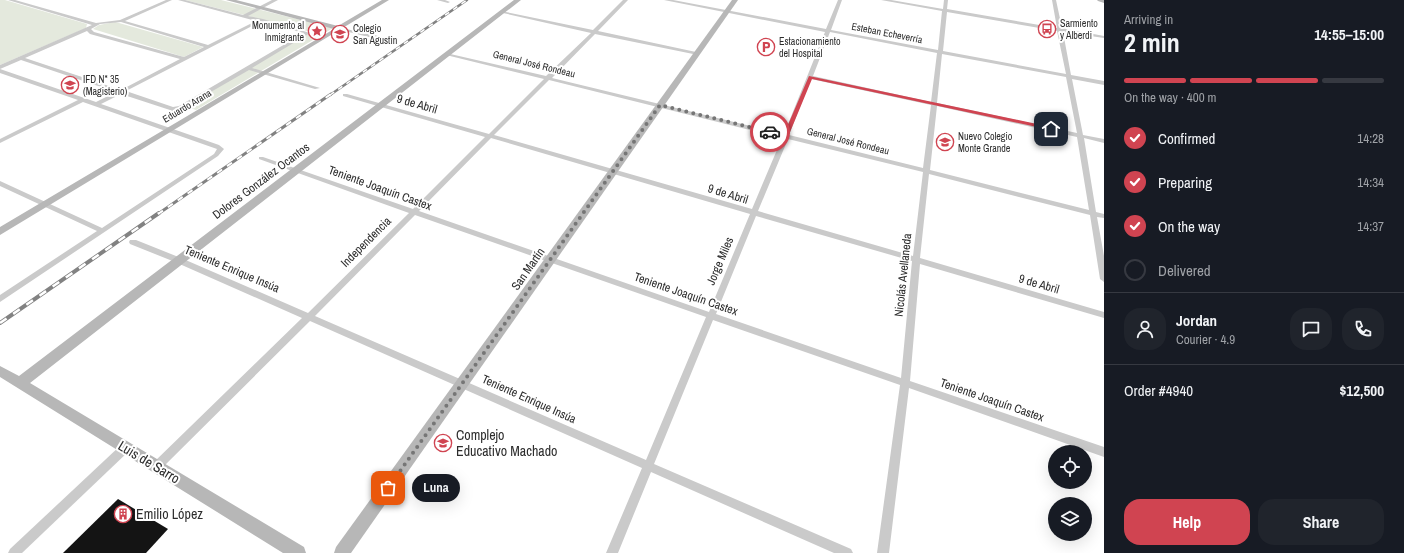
<!DOCTYPE html>
<meta charset="utf-8">
<style>
body{margin:0;font-family:"Archivo Narrow",sans-serif;background:#20242c;color:#f1f3f6;height:100vh;display:flex;flex-direction:column;font-size:15px;white-space:nowrap}
*{box-sizing:border-box;margin:0}
p{font-size:13px;color:#9ea1a6}
.icon{flex:none;width:22px;height:22px;fill:none;stroke:currentColor;stroke-width:2;stroke-linecap:round;stroke-linejoin:round}
.map{position:relative;flex:1;overflow:hidden}
.drawer{display:flex;flex-direction:column;background:#171b24;width:300px}
.drawer>*{flex:none}
.fabs{position:absolute;left:1048px;top:445px;display:grid;gap:8px}
.fabs a{display:grid;place-items:center;width:44px;height:44px;border-radius:50%;background:#171b24;box-shadow:0 4px 16px #0002;font-size:20px}
.pin{position:absolute;display:grid;place-items:center;width:34px;height:34px;color:#fff;margin:-17px;border-radius:8px;box-shadow:0 2px 6px #0006}
.courier{position:absolute;display:grid;place-items:center;width:40px;height:40px;margin:-20px;border:3px solid #d04451;border-radius:50%;background:#fff;color:#222;box-shadow:0 1px 5px #0007}
.bubble{position:absolute;height:28px;border-radius:14px;background:#171b24;box-shadow:0 4px 16px #0002;font-size:13px;font-weight:700;line-height:28px;text-align:center}
.overview em{font-style:normal;font-weight:700}
.overview div{display:flex;flex-direction:column-reverse}
.overview{display:flex;align-items:center;justify-content:space-between;height:68px;padding:0 20px}
h1{font-size:26px;font-weight:700;line-height:30px}
.bar{display:grid;grid-template-columns:repeat(4,1fr);gap:6px 4px;align-content:center;height:48px;padding:0 20px}
.bar i{height:5px;border-radius:3px;background:#363941}
.bar .active{background:#d04451}
.bar p{grid-column:span 4}
.line{display:flex;align-items:center;gap:10px;padding:0 20px;border-top:1px solid #363941}
.line div{flex:1}
.round{display:grid;place-items:center;flex:none;width:42px;height:42px;border-radius:16px;background:#20242c}
ol{padding:0 20px;list-style:none}
li{display:flex;align-items:center;gap:12px;height:44px}
li p{margin-inline-start:auto}
li .icon{padding:4px;border-radius:50%;background:#d04451;color:#fff;stroke-width:4}
li:last-child{color:#9ea1a6}
li i{width:22px;height:22px;border:2px solid #363941;border-radius:50%}
.primary-button{display:flex;gap:8px;margin-top:auto;padding:8px 20px}
.primary-button a{flex:1;height:46px;border-radius:16px;background:#d04451;color:#fff;font-size:16px;font-weight:700;line-height:46px;text-align:center}
.primary-button a+a{background:#20242c;color:#f1f3f6}
main{display:flex;flex:1;min-height:0}
.map>svg:first-child{display:block}
</style>
<main>
<div class="map">
<svg width="1104" height="553" viewBox="0 0 1104 553">
<rect width="100%" height="100%" fill="#fff"/>
<g fill="#e4e9dd">
<polygon points="0,0 5,0 87,24 86,28 0,65"/>
<polygon points="185,0 221,0 333,28 196,110 184,106 311,32"/>
<polygon points="115,22 119,23 203,47 184,57 93,29 99,25"/>
</g>
<polygon fill="#141414" points="118,499 168,529 146,553 63,553"/>
<g fill="none" stroke-linecap="round" stroke-linejoin="round">
<g fill="#cacaca" fill-rule="evenodd">
<path d="M8,0H15L96,23L120,20L166,0H172L125,21L208,45L256,21L178,0H185L243,15L272,0H278L248,16L263,19L310,33L252,68L320,88L315,89L249,70L183,108L173,111L121,94L101,104L219,145L224,149L218,156L0,302V295L97,231L0,186V181L102,228L214,154L217,149L83,102L0,143V139L78,100L0,73V69L96,102L116,92L21,60L0,69V65L92,25ZM121,22L204,47L184,57L94,32L91,29L100,24ZM260,22L304,33L179,106L173,107L126,91ZM87,31L90,34L180,59L121,90L25,58Z"/>
<polygon points="437,0 445,0 450,2 448,3"/>
<path d="M623,0H628L598,31L696,52L698,53V55L595,34L552,78L784,134L825,32L664,0H673L826,29L838,0H842L831,30L938,50L942,11L881,0H891L943,9L944,0H948L947,9L1057,28L1052,0H1056L1062,28L1104,36V38L1063,32L1071,75L1104,81V85L1072,79L1083,135L1104,139V143L1084,138L1096,212L1104,214V218L1097,217L1104,256V282L1100,279L1090,215L929,174L920,258L1104,312V318L920,264L910,381L1104,447V457L909,388L889,553H877L900,385L713,320L654,464L851,549L853,553H834L651,472L618,553H606L642,468L310,321L161,469L157,471L153,469L152,466L153,463L302,318L175,262L130,244L129,242L130,240H136L181,258L308,313L409,213L259,159V157H263L413,209L485,137L343,96V94H347L489,134L544,79L446,55V53L546,76L591,33L503,13H501V11L593,30ZM947,12L1057,31L1066,74L943,51ZM830,32L937,53L931,102L813,76ZM942,54L1066,77L1077,133L937,103ZM811,79L931,105L923,168L789,135ZM549,80L782,138L752,209L494,135ZM937,106L1077,137L1089,210L930,170ZM491,138L750,214L709,312L419,211ZM788,139L923,172L913,256L758,211ZM415,215L706,317L646,460L315,316ZM756,216L912,261L901,378L716,314Z"/>
<polygon points="337,27 392,39 395,41 392,43 337,29"/>
<polygon points="125,443 129,445 130,448 129,451 22,553 8,553 10,549 121,445"/>
</g>
<g fill="#b7b7b7" fill-rule="evenodd">
<polygon points="226,0 236,0 338,26 382,0 389,0 0,235 0,227 334,29"/>
<polygon points="514,0 521,0 30,383 304,547 306,553 283,553 0,377 0,366 19,376"/>
<polygon points="732,0 738,0 351,553 334,553 336,547"/>
<polygon points="1097,0 1104,0 1104,3 1098,1"/>
</g>
<defs>
<polyline id="rail-far2" points="330,95 467,0"/>
<polyline id="rail-far1" points="158,214 331,94"/>
<polyline id="rail" points="0,323 159,213"/>
</defs>
<use href="#rail-far2" stroke="#828282" stroke-width="2.5"/>
<use href="#rail-far1" stroke="#828282" stroke-width="3"/>
<use href="#rail" stroke="#828282" stroke-width="4"/>
<use href="#rail-far2" stroke="#fff" stroke-width="1.5" stroke-dasharray="5" stroke-linecap="butt"/>
<use href="#rail-far1" stroke="#fff" stroke-width="2" stroke-dasharray="6" stroke-linecap="butt"/>
<use href="#rail" stroke="#fff" stroke-width="2.5" stroke-dasharray="8" stroke-linecap="butt"/>
</g>
<polygon fill="#d04451" points="809,76 1051,127 1053,129 1051,130 812,79 788,137 768,133 768,131 770,131 784,134"/>
<g fill="none" stroke-linecap="round" stroke-linejoin="round">
<polyline stroke="#767676" stroke-width="4" stroke-dasharray="0 7.2" points="388,488 660,105 770,132"/>
</g>
<defs>
<symbol id="bus-ring" viewBox="-11 -11 22 22"><circle r="9.5" fill="#fff" stroke="#d04451" stroke-width="1.5"/><path d="M-5-6H5V4H4V6H2V4H-2V6H-4V4H-5ZM-3.5-4V0h7V-4ZM-3.5 1.2v1.5H-2V1.2ZM2 1.2v1.5H3.5V1.2Z" fill="#d04451"/></symbol>
<symbol id="sight-ring" viewBox="-11 -11 22 22"><circle r="9.5" fill="#fff" stroke="#d04451" stroke-width="1.5"/><path d="M0-6L1.8-2.2L6-1.7L2.9 1.2L3.7 5.4L0 3.3L-3.7 5.4L-2.9 1.2L-6-1.7L-1.8-2.2Z" fill="#d04451"/></symbol>
<symbol id="school-ring" viewBox="-11 -11 22 22"><circle r="9.5" fill="#fff" stroke="#d04451" stroke-width="1.5"/><path d="M0-5L7-2L0 1L-7-2ZM-4 1L0 2.5L4 1V4Q0 6-4 4Z" fill="#d04451"/></symbol>
<symbol id="parking-ring" viewBox="-11 -11 22 22"><circle r="9.5" fill="#fff" stroke="#d04451" stroke-width="1.5"/><path d="M-3.5-5.5H1a3.5 3.5 0 0 1 0 7H-1V5.5H-3.5ZM-1-3.4V-.6H.8a1.4 1.4 0 0 0 0-2.8Z" fill="#d04451"/></symbol>
<symbol id="building-ring" viewBox="-11 -11 22 22"><circle r="9.5" fill="#fff" stroke="#d04451" stroke-width="1.5"/><path d="M-4-6H4V6H1V3H-1V6H-4ZM-2.5-4.3h1.7v1.8h-1.7ZM.8-4.3h1.7v1.8H.8ZM-2.5-1h1.7V.8h-1.7ZM.8-1h1.7V.8H.8Z" fill="#d04451"/></symbol>
</defs>
<g fill-rule="evenodd">
<use href="#bus-ring" x="1037" y="19" width="20" height="20"/>
<use href="#sight-ring" x="307" y="21" width="20" height="20"/>
<use href="#school-ring" x="330" y="24" width="20" height="20"/>
<use href="#parking-ring" x="756" y="37" width="20" height="20"/>
<use href="#school-ring" x="60" y="75" width="20" height="20"/>
<use href="#school-ring" x="935" y="132" width="20" height="20"/>
<use href="#school-ring" x="433" y="433" width="20" height="20"/>
<use href="#building-ring" x="113" y="504" width="20" height="20"/>
</g>
<g text-anchor="middle" dominant-baseline="central" stroke-width="4" stroke-linejoin="round" paint-order="stroke">
<g font-size="10" fill="#2d2d2d" stroke="#fff" text-anchor="start">
<text x="1060" y="23">Sarmiento<tspan x="1060" dy="12">y Alberdi</tspan></text>
<text x="304" y="25" text-anchor="end">Monumento al<tspan x="304" dy="12">Inmigrante</tspan></text>
<text x="353" y="28">Colegio<tspan x="353" dy="12">San Agustin</tspan></text>
<text x="779" y="41">Estacionamiento<tspan x="779" dy="12">del Hospital</tspan></text>
<text x="83" y="79">IFD N* 35<tspan x="83" dy="12">(Magisterio)</tspan></text>
<text x="958" y="136">Nuevo Colegio<tspan x="958" dy="12">Monte Grande</tspan></text>
</g>
<g font-size="10" fill="#2d2d2d" stroke="#fff">
<text transform="translate(887 33) rotate(11)">Esteban Echeverría</text>
<text transform="translate(534 64) rotate(14)">General José Rondeau</text>
<text transform="translate(187 106) rotate(-31)">Eduardo Arana</text>
<text transform="translate(848 141) rotate(14)">General José Rondeau</text>
</g>
<g font-size="12" fill="#2d2d2d" stroke="#fff">
<text transform="translate(417 104) rotate(16)">9 de Abril</text>
<text transform="translate(261 181) rotate(-37)">Dolores González Ocantos</text>
<text transform="translate(380 188) rotate(20)">Teniente Joaquín Castex</text>
<text transform="translate(728 194) rotate(17)">9 de Abril</text>
<text transform="translate(366 242) rotate(-45)">Independencia</text>
<text transform="translate(720 261) rotate(-67)">Jorge Miles</text>
<text transform="translate(232 269) rotate(23)">Teniente Enrique Insúa</text>
<text transform="translate(528 269) rotate(-55)">San Martín</text>
<text transform="translate(903 275) rotate(-84)">Nicolás Avellaneda</text>
<text transform="translate(1039 284) rotate(16)">9 de Abril</text>
<text transform="translate(686 294) rotate(19)">Teniente Joaquín Castex</text>
<text transform="translate(529 399) rotate(24)">Teniente Enrique Insúa</text>
<text transform="translate(992 400) rotate(19)">Teniente Joaquín Castex</text>
</g>
<g font-size="14" fill="#2d2d2d" stroke="#fff" text-anchor="start">
<text x="456" y="435">Complejo<tspan x="456" dy="16">Educativo Machado</tspan></text>
<text x="136" y="514">Emilio López</text>
</g>
<g font-size="14" fill="#2d2d2d" stroke="#fff">
<text transform="translate(149 462) rotate(31)">Luis de Sarro</text>
</g>
</g>
</svg>
<div class="fabs">
<a><svg class="icon" aria-label="locate" viewBox="0 0 24 24"><circle cx="12" cy="12" r="6"/><path d="M12 2v4M12 18v4M2 12h4M18 12h4"/></svg></a>
<a><svg class="icon" aria-label="layers" viewBox="0 0 24 24"><path d="M12 4l9 5-9 5-9-5zM3 14l9 5 9-5"/></svg></a>
</div>
<div class="pin" style="left:388px;top:488px;background:#ea580c"><svg class="icon" aria-label="bag" viewBox="0 0 24 24"><path d="M5 8h14l-1 12H6zM9 8a3 3 0 0 1 6 0"/></svg></div>
<div class="pin" style="left:1051px;top:129px;background:#1f2937"><svg class="icon" aria-label="home" viewBox="0 0 24 24"><path d="M3 11l9-7 9 7M6 9v11h12V9"/></svg></div>
<div class="courier" style="left:770px;top:132px"><svg class="icon" aria-label="car" viewBox="0 0 24 24"><path d="M5 17H2v-5l4-1 3-4h7l3 4 3 1v5h-3M9 17h6M6 11h13"/><circle cx="7" cy="17" r="2"/><circle cx="17" cy="17" r="2"/></svg></div>
<div class="bubble" style="left:412px;top:474px;width:48px">Luna</div>
</div>
<section class="drawer">
<div class="overview"><div><h1>2 min</h1><p>Arriving in</p></div><em>14:55–15:00</em></div>
<div class="bar"><i class="active"></i><i class="active"></i><i class="active"></i><i></i><p>On the way · 400 m</p></div>
<ol>
<li><svg class="icon" aria-label="check" viewBox="0 0 24 24"><path d="M5 12l5 5 9-10"/></svg>Confirmed<p>14:28</p></li>
<li><svg class="icon" aria-label="check" viewBox="0 0 24 24"><path d="M5 12l5 5 9-10"/></svg>Preparing<p>14:34</p></li>
<li><svg class="icon" aria-label="check" viewBox="0 0 24 24"><path d="M5 12l5 5 9-10"/></svg>On the way<p>14:37</p></li>
<li><i></i>Delivered</li>
</ol>
<div class="line" style="height:72px"><a class="round"><svg class="icon" aria-label="person" viewBox="0 0 24 24"><circle cx="12" cy="8" r="4"/><path d="M4 21q1-7 8-7t8 7"/></svg></a><div><b>Jordan</b><p>Courier · 4.9</p></div><a class="round"><svg class="icon" aria-label="chat" viewBox="0 0 24 24"><path d="M4 5h16v11H9l-5 4z"/></svg></a><a class="round"><svg class="icon" aria-label="phone" viewBox="0 0 24 24"><path d="M5 4h4l2 5-3 2q2 4 5 5l2-3 5 2v4C11 20 4 13 5 4z"/></svg></a></div>
<div class="line" style="height:52px"><div>Order #4940</div><b>$12,500</b></div>
<div class="primary-button"><a>Help</a><a>Share</a></div>
</section>
</main>
